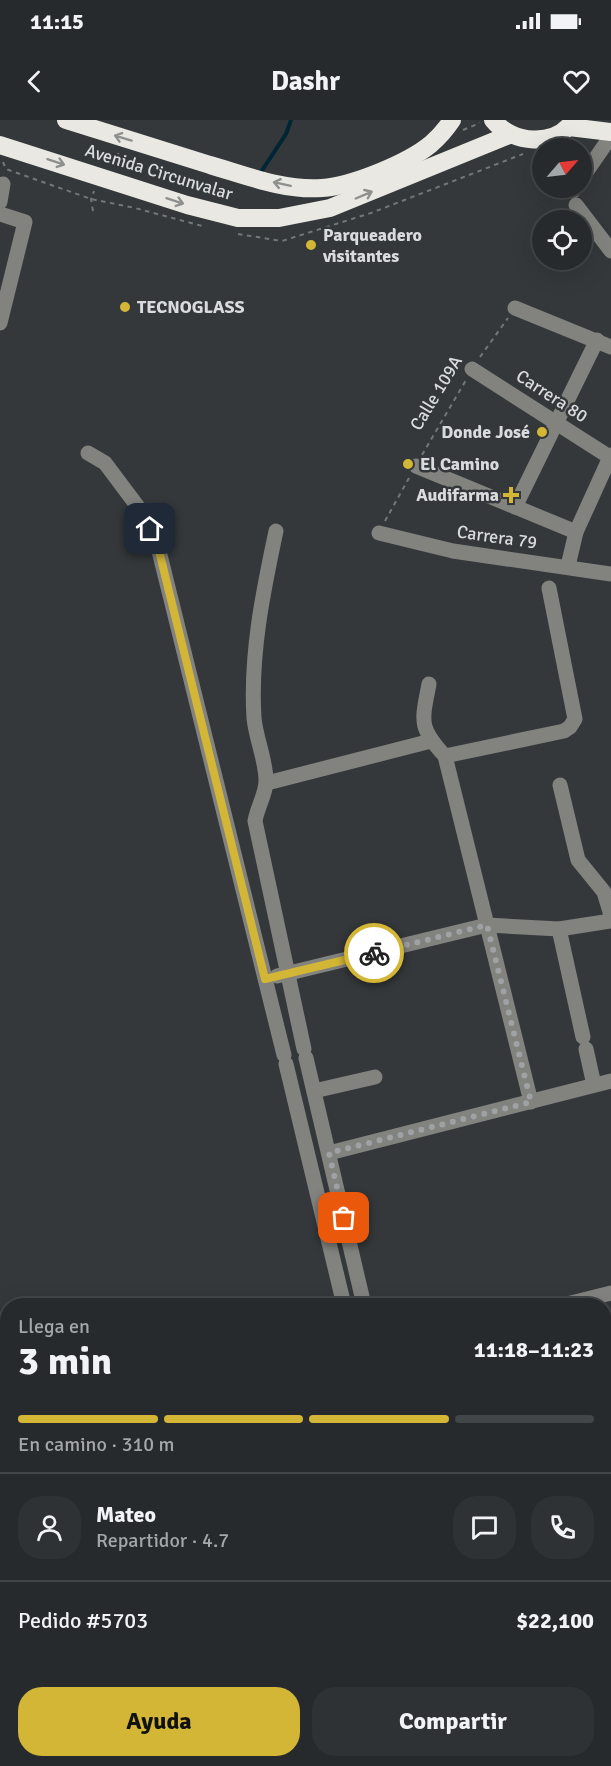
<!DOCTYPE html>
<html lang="es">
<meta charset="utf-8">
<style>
body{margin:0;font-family:Signika,sans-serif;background:#2f3234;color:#f1f3f6;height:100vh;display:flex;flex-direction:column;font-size:22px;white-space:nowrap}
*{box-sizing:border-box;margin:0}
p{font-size:20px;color:#a4a7a9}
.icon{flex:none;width:33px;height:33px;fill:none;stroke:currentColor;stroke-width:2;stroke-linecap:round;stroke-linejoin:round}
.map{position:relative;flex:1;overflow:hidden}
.details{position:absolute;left:0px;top:1178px;width:612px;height:470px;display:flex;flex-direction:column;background:#272a2c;border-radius:24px 24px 0 0;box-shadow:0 6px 24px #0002,0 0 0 2px #434648}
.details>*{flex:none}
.needle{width:39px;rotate:62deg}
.buttons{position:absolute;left:532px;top:18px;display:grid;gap:12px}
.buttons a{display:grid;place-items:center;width:60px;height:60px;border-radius:50%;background:#272a2c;box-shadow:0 6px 24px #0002,0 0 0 2px #434648;font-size:30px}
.pin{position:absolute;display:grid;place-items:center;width:51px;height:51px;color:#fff;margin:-26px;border-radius:12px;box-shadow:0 3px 9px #0006}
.courier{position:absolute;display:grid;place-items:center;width:60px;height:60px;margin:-30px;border:4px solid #d3b635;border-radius:50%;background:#fff;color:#222;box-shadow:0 2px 8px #0007}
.head em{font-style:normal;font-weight:700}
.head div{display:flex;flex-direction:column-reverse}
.head{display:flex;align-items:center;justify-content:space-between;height:102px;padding:0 18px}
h1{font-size:39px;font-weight:700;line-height:45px}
.bar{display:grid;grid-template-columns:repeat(4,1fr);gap:9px 6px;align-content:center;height:72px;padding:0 18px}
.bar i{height:8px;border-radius:4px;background:#434648}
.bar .current{background:#d3b635}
.bar p{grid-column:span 4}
.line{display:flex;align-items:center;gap:15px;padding:0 18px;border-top:2px solid #434648}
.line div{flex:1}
.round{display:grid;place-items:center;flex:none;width:63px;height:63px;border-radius:24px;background:#2f3234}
.primary-button{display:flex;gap:12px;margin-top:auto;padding:12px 18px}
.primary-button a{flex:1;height:69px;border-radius:24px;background:#d3b635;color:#111;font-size:24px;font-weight:700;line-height:69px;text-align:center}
.primary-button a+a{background:#2f3234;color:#f1f3f6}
.status{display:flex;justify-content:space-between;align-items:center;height:42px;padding:0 30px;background:#272a2c;direction:ltr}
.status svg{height:16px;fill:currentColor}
header{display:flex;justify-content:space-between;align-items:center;height:78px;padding:0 18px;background:#272a2c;font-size:27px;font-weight:700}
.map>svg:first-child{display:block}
</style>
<div class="status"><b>11:15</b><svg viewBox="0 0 49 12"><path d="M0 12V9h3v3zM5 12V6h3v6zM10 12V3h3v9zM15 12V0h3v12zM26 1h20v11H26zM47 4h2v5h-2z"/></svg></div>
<header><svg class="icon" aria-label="back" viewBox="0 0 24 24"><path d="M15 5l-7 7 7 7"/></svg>Dashr<svg class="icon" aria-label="heart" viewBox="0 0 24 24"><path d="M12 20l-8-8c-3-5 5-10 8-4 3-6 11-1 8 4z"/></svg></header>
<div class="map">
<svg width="611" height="1646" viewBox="0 0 611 1646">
<rect width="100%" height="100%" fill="#34383a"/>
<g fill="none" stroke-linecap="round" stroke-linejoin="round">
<polyline stroke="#002535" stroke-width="4" points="259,55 286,14 291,0"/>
<g stroke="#737779" stroke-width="2" stroke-dasharray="4.5 4.5" stroke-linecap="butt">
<polyline points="463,10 480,3"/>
<polyline points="569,26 587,30"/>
<polyline points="3,42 6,49 91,79 135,88 206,107"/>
<polyline points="115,46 119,31"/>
<polyline points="93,91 91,79 94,71"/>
<polyline points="238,114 282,121 371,93 523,34"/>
<polyline points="480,237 508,198"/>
<polyline points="422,335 466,260"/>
<polyline points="385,401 409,358"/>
</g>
<g stroke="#82827f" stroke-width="15">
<polyline points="582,58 611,16"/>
<polyline points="573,71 575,68"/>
<polyline points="0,82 3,64"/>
<polyline points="576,85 611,131"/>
<polyline points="0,94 25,102 0,203"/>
<polyline points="515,188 611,227"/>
<polyline points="472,249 611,338"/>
<polyline points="88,333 105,343 141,391 158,427 284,935"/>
<polyline points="416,346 576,412"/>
<polyline points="515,387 597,220"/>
<path d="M276,411C263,472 250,535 254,598C256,619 266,640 266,661C266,674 257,688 255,701L304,929"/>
<polyline points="379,413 453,431 611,454"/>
<polyline points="568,446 576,412 611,335"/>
<path d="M429,564C422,601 418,607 445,636L531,982"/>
<polyline points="445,636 564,611 570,607 575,599 549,468"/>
<polyline points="267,663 431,621"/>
<polyline points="560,665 578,740 604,772 611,795"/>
<polyline points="559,809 583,917"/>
<polyline points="277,856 487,805 559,809 611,801"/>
<polyline points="586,929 594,965"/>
<polyline points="306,938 364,1185"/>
<polyline points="286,944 344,1185"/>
<polyline points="314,971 375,957"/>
<polyline points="329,1033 611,961"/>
<polyline points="563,1185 611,1173"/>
<polyline points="604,1388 611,1386"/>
<polyline points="604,1443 611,1446"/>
<polyline points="604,1523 611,1526"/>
<polyline points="604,1599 611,1601"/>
</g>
<g stroke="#e9e8e3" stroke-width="18">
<path d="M66,0C114,15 162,30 210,45C245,55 284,71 322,68C352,66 408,43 431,24C439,17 446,9 452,0"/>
<path d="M493,0C512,24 555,28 574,0"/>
<polyline points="569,7 611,12"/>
<polyline points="0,25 187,85 238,98 279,98 330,88 509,15"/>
</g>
</g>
<defs><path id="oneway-shaft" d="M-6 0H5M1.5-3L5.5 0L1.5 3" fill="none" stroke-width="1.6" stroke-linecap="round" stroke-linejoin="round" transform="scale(1.5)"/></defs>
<g stroke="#8e908e">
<use href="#oneway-shaft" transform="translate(123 18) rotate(-163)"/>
<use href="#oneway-shaft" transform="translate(56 42) rotate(18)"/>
<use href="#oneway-shaft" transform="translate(282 64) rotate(-168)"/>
<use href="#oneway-shaft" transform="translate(364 75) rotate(-23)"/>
<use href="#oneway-shaft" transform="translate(175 81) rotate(18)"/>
</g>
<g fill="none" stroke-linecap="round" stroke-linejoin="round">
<polyline stroke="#9fa2a4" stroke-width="6" stroke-dasharray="0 10.8" points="344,1098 329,1033 531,982 487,805 374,833"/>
<polyline stroke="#d3b635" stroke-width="8" points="150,409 158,427 265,859 374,833"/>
</g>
<g fill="#d3b635" stroke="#34383a" stroke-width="2">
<circle cx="311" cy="125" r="6"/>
<circle cx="125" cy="187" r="6"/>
<circle cx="542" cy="312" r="6"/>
<circle cx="408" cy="344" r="6"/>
<path d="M508 366h6v6h6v6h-6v6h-6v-6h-6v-6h6z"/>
</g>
<g text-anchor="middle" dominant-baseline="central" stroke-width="5" stroke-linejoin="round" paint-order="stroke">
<g font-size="18" fill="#d9dbdd" stroke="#34383a">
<text transform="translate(159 52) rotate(17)">Avenida Circunvalar</text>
<text transform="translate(436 273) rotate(-59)">Calle 109A</text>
<text transform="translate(552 276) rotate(33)">Carrera 80</text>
<text transform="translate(497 417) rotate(8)">Carrera 79</text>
</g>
<g font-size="18" font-weight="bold" fill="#d9dbdd" stroke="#34383a" text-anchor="start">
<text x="323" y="115">Parqueadero<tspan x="323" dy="21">visitantes</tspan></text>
<text x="137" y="187">TECNOGLASS</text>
<text x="530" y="312" text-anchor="end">Donde José</text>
<text x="420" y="344">El Camino</text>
<text x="499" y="375" text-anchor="end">Audifarma</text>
</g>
</g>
</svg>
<div class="buttons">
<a><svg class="needle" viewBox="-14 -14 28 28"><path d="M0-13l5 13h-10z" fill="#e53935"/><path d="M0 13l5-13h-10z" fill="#a4a7a9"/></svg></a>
<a><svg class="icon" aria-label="locate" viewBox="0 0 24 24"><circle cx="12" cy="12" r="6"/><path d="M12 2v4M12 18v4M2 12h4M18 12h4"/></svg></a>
</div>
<div class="pin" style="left:344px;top:1098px;background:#ea580c"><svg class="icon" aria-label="bag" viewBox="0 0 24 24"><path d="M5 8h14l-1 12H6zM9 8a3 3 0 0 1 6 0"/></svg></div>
<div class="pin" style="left:150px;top:409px;background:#1f2937"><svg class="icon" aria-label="home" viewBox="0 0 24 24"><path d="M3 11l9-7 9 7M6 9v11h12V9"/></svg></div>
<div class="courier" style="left:374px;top:833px"><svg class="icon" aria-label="bike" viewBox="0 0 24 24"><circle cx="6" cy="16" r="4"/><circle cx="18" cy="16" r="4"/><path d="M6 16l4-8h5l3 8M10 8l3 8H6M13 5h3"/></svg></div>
<section class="details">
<div class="head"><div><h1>3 min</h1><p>Llega en</p></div><em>11:18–11:23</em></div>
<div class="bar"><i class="current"></i><i class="current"></i><i class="current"></i><i></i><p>En camino · 310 m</p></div>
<div class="line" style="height:108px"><a class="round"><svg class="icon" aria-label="person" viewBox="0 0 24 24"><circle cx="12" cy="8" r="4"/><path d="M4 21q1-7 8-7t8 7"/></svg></a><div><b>Mateo</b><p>Repartidor · 4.7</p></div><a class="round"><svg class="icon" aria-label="chat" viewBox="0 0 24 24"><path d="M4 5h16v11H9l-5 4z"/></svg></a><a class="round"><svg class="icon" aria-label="phone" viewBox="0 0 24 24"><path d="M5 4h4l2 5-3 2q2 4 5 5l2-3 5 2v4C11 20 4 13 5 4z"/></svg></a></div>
<div class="line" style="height:78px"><div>Pedido #5703</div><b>$22,100</b></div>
<div class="primary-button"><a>Ayuda</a><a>Compartir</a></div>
</section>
</div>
